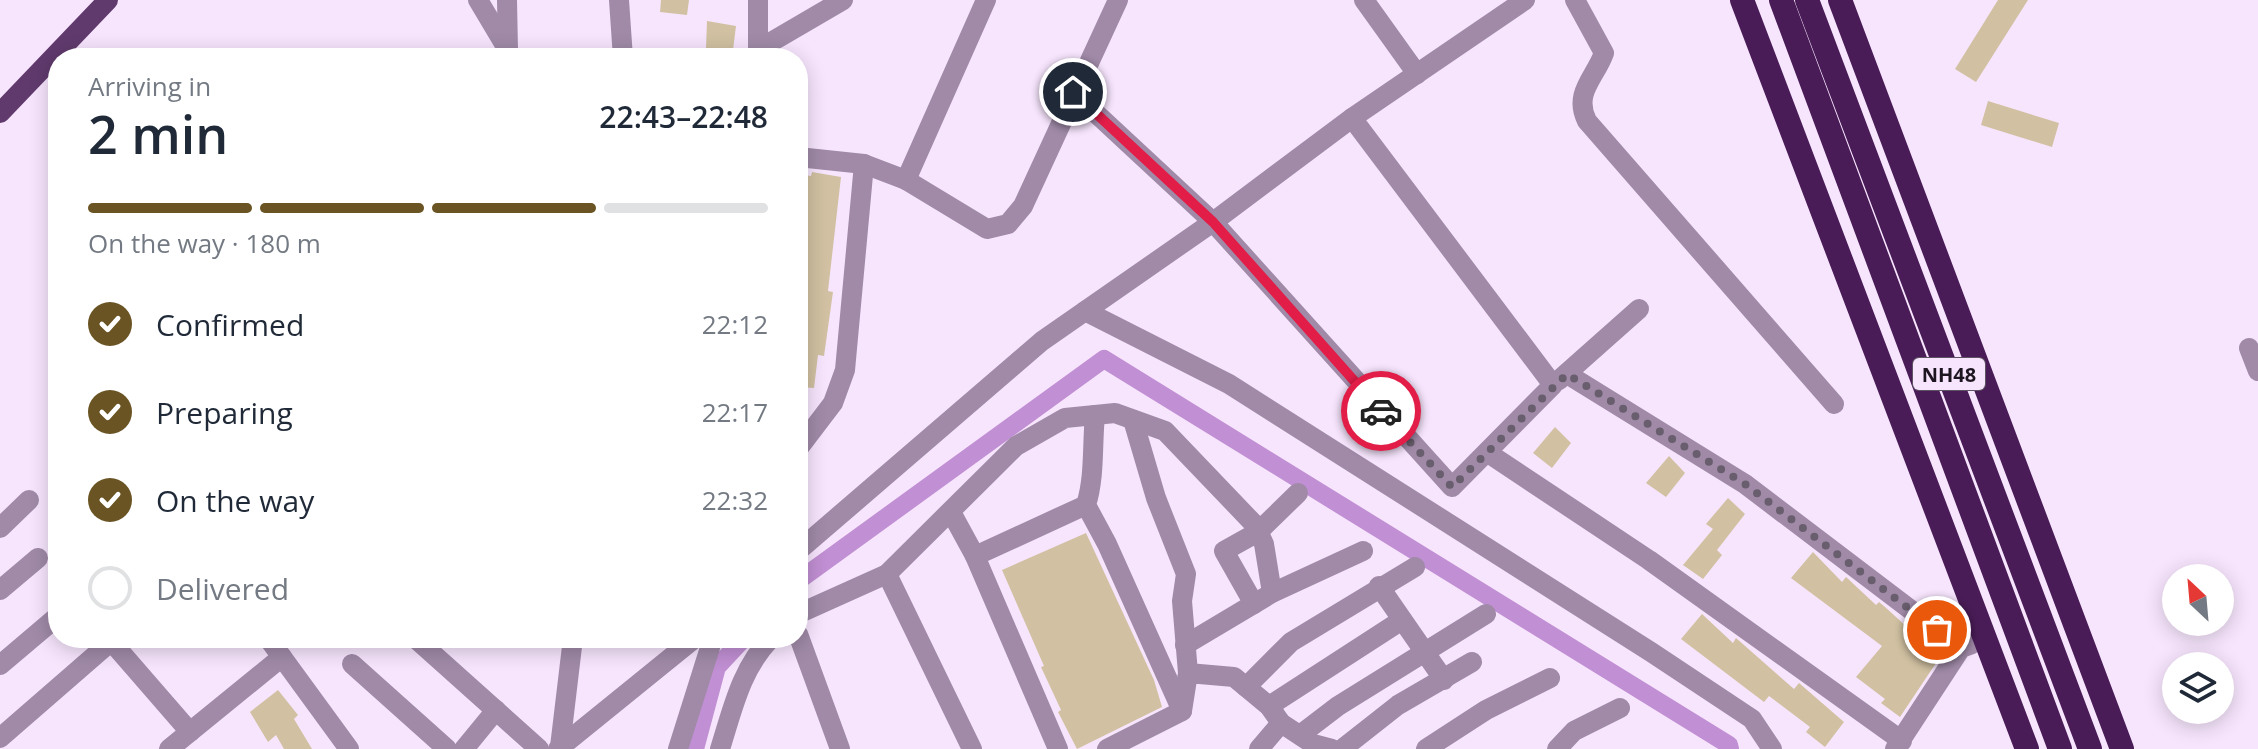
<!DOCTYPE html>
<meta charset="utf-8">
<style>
body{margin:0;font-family:"Open Sans",sans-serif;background:#f6f6f7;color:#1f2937;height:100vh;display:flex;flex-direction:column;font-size:30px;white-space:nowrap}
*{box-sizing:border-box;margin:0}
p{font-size:26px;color:#747a83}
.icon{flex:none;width:44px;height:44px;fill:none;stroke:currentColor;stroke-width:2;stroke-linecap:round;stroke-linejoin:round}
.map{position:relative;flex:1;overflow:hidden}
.details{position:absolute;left:48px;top:48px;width:760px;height:600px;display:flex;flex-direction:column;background:#fff;border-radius:32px;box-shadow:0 4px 20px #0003}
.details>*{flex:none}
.needle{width:52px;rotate:334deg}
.tools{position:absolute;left:2162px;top:564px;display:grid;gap:16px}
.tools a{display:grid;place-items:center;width:72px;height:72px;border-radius:50%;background:#fff;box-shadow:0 4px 20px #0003;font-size:40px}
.pin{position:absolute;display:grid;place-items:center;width:68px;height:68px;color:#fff;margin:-34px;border:4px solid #fff;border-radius:50%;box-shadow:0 2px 8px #0007}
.courier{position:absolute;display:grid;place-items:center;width:80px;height:80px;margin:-40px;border:6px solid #e11d48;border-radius:50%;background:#fff;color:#222;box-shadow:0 2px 10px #0007}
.head em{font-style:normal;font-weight:600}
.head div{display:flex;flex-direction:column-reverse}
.head{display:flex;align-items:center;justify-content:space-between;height:136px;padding:0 40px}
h1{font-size:52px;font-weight:600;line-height:60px}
.bar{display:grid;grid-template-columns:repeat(4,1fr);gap:12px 8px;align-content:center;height:96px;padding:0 40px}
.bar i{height:10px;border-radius:6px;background:#e0e1e3}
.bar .current{background:#6b5424}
.bar p{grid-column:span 4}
ol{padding:0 40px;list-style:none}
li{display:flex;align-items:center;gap:24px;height:88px}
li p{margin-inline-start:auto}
li .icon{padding:8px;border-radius:50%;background:#6b5424;color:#fff;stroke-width:4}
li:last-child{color:#747a83}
li i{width:44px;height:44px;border:4px solid #e0e1e3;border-radius:50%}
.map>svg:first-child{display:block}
</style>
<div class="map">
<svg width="2258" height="749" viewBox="0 0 2258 749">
<rect width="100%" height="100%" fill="#f7e5fd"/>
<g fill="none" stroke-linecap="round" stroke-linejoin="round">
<g stroke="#c18fd3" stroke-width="18">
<polyline points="798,581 1104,359 1729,745 1730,749"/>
<polyline points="695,749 717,667 744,638"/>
</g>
</g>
<g fill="#d1c1a2">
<polygon points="661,0 689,0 687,15 660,12"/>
<polygon points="1998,0 2028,0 1976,82 1955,69"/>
<polygon points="707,21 736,26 733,50 706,48"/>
<polygon points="1988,101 2059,123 2052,147 1981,125"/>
<polygon points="812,172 841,177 828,291 833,292 824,356 818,355 814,388 798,387 798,327 802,327 804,280 802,270 798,270 798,174 811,176"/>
<polygon points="1555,427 1571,443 1552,468 1533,453"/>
<polygon points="1669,456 1685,473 1666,497 1646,483"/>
<polygon points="1728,498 1745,514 1717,550 1722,555 1703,579 1683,565 1713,529 1706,524"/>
<polygon points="1086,533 1154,680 1162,707 1077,749 1058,712 1061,710 1041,667 1044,666 1002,570"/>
<polygon points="1813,552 1842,582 1846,577 1876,605 1879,602 1885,607 1940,657 1900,717 1881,703 1885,699 1856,677 1882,646 1791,578"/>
<polygon points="1702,614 1733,643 1736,638 1794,689 1799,683 1844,722 1825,747 1806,732 1810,727 1769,696 1764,702 1681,639"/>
<polygon points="278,690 298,715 294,719 312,749 284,749 276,735 268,742 250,712"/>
</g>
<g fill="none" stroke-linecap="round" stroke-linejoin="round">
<g stroke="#a08aa8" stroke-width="20">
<polyline points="478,0 509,52"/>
<polyline points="507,0 508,50"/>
<polyline points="619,0 623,58"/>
<polyline points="1364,0 1417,74"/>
<path d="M1575,0L1604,53C1595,78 1573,93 1587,121L1834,404"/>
<polyline points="759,49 843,0"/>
<polyline points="758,58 758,0"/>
<polyline points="1073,92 1213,222 1452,487 1553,385 1352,118"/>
<polyline points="798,157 864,164 906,180 987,229 1008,224 1023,206 1118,0"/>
<polyline points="906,180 986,0"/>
<polyline points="1085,311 1229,384 1651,652 1752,719 1772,749"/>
<polyline points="2249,348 2258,371"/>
<polyline points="1567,374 1745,484 1961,648"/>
<polyline points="1559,380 1639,309"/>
<path d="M1095,415C1092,444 1095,477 1086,505L1107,544L1182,711"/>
<polyline points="1133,420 1156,498 1186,574 1182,601 1188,673"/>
<polyline points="798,449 833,403 845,370 864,164"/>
<polyline points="1488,453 1649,560 1902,741"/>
<polyline points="951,512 975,556 1058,749"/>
<polyline points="0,528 29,500"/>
<polyline points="798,551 1042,341 1213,222 1352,118 1525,0"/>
<polyline points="975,556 1086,505"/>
<polyline points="887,574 972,749"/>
<polyline points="1379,586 1444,680"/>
<polyline points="0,590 38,558"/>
<polyline points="1254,604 1224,551 1258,532 1298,493"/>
<polyline points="798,614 887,574 1016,446 1065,418 1115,413 1165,431 1255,525 1264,544 1272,593"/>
<polyline points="798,634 840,749"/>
<polyline points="268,638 349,749"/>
<polyline points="415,638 539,749"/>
<polyline points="111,641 190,732"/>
<polyline points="1185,645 1272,593 1363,551"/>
<polyline points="352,664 447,749"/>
<polyline points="0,665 58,616"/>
<polyline points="1246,687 1291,642 1415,567"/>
<polyline points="1269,706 1402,620"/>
<polyline points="1300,735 1338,706 1486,614"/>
<polyline points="0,738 115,638"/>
<polyline points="560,747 573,638"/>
<polyline points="169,749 282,657"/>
<polyline points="464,749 496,710"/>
<polyline points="558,749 695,638"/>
<polyline points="678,749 713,638"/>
<path d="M720,749C733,708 741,669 771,638"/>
<polyline points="1107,749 1182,711 1188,673 1234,677 1269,706 1281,723 1313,744 1332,749"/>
<polyline points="1259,749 1281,723"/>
<polyline points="1342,749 1398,705 1472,662"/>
<polyline points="1426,749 1486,710 1550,678"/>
<polyline points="1557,749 1574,731 1620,708"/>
<polyline points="1895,749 1961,648 1972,644"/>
</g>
<polyline stroke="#603a6d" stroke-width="20" points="0,113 108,0"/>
<g stroke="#491c57" stroke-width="24">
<polyline points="1742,0 2027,749"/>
<polyline points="1781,0 2060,749"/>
<polyline points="1807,0 2090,749"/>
<polyline points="1840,0 2122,749"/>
</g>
</g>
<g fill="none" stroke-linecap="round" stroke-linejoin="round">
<polyline stroke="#695e6d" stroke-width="8" stroke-dasharray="0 14.4" points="1381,411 1452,487 1567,374 1745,484 1937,630"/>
<polyline stroke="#e11d48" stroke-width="10" points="1073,92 1213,222 1381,411"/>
</g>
<g text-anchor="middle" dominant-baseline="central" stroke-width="6" stroke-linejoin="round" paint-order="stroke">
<rect fill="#f7e5fd" stroke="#5e5362" stroke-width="2" x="1913" y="358" width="72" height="32" rx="6"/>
<g font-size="20" font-weight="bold" fill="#1d1520">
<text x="1949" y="374">NH48</text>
</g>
</g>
</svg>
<div class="tools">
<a><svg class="needle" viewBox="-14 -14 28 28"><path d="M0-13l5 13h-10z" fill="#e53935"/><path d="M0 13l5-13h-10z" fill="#747a83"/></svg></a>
<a><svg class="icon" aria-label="layers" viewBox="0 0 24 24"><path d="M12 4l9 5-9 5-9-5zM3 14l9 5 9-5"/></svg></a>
</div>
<div class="pin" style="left:1937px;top:630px;background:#ea580c"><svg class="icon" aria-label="bag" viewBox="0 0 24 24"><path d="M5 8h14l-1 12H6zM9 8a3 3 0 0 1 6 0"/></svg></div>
<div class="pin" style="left:1073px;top:92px;background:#1f2937"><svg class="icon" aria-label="home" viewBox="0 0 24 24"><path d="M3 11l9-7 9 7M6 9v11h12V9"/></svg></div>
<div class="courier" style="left:1381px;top:411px"><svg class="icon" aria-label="car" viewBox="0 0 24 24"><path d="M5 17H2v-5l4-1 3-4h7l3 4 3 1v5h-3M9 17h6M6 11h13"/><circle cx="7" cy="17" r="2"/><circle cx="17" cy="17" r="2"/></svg></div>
<section class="details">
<div class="head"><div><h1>2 min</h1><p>Arriving in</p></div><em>22:43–22:48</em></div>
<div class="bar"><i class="current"></i><i class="current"></i><i class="current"></i><i></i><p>On the way · 180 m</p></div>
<ol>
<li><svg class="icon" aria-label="check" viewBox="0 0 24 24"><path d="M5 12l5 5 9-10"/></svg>Confirmed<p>22:12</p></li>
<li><svg class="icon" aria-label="check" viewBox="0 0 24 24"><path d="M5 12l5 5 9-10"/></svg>Preparing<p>22:17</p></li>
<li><svg class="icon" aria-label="check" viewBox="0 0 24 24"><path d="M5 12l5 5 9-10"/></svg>On the way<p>22:32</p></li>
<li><i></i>Delivered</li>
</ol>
</section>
</div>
